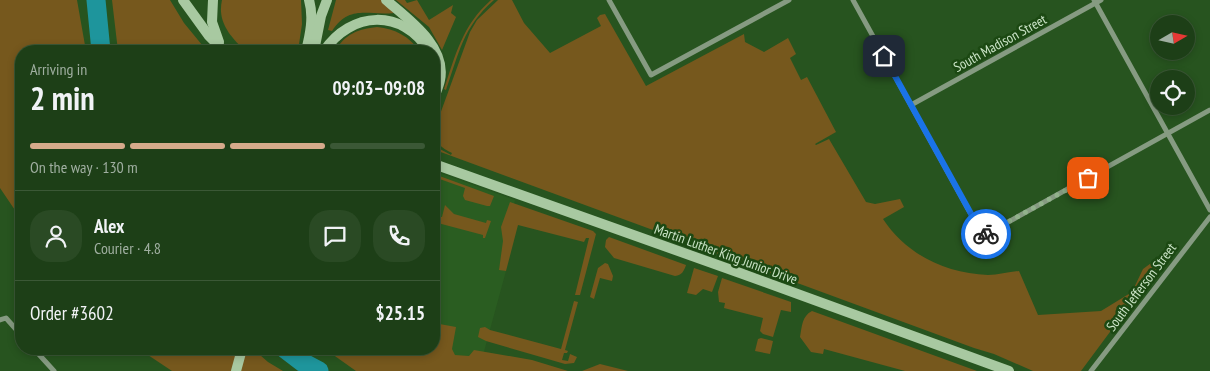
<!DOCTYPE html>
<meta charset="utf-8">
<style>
body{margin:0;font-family:"PT Sans Narrow",sans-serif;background:#2a4a24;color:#f1f3f6;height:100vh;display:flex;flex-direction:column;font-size:19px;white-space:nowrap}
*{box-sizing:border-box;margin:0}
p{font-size:16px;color:#a0afa1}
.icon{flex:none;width:28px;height:28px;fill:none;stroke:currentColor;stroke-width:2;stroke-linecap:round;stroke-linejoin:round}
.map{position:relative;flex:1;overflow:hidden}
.drawer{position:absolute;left:15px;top:45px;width:425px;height:310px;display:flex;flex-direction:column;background:#1d3f17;border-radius:20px;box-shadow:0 2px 8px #0003,0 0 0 1px #3b5836}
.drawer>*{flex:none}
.needle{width:32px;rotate:81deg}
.tools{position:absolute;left:1150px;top:15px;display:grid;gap:10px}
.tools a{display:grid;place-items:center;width:45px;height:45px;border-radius:50%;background:#1d3f17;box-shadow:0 2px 8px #0003,0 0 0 1px #3b5836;font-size:25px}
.pin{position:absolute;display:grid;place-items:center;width:42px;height:42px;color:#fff;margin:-21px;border-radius:10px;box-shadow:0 2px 8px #0006}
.courier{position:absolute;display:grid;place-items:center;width:50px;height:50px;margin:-25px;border:4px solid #1a73e8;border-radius:50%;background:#fff;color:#222;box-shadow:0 1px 6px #0007}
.head em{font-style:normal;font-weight:800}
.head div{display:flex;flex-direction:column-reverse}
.head{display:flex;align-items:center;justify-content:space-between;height:85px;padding:0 15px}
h1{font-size:32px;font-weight:800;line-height:38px}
.bar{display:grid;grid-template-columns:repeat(4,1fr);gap:8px 5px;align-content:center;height:60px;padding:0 15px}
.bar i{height:6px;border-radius:4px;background:#3b5836}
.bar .current{background:#d6ab8b}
.bar p{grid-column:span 4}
.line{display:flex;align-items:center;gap:12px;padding:0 15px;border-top:1px solid #3b5836}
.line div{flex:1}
.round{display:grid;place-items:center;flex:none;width:52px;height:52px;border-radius:20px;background:#2a4a24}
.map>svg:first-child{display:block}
</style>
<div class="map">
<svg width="1210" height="371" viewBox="0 0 1210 371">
<rect width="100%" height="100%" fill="#27541f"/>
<polygon fill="#2a5d21" points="434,171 515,200 499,269 506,271 482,359 437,371 434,349"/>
<g fill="#76581d">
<polygon points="0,0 77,0 86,51 21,51 21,219 0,188"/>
<polygon points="112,0 170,0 184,23 207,51 118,51"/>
<path d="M222,0H301L302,24L298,51H245C230,36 217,22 222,0Z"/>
<path d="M336,0H383L394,13C368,16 350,4 332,31L328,30Z"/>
<polygon points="396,0 405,0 407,3 417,0 429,20 453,5 451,13 456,17 442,50 429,27"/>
<path d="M491,0H494C463,27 459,53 446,90L444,89C456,54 462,26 491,0Z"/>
<path d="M498,0H512L524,23L550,53L601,26L597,18L600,15L605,14L646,86L744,34L745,42L764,52L788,38L796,54L790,58L801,80L807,77L836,132L815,144L816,145L829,139L866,202L875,204L900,199L904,207L883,219C907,255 945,273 988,275C998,275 1009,272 1019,271L1038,315L1101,311L1132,292L1143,269L1173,247L1081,371H1033L994,354L974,348L438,151L434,145V142L438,148L451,155L452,153C440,147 434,142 435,128L470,32L477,20Z"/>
<path d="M377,27C396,29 408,36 420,51H335C345,34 358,29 377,27Z"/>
<polygon points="434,174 494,196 490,206 487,206 465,200 463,196 465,188 434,177"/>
<polygon points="510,202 593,231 596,234 580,295 575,295 589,238 586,238 584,242 518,225 506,271 499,270 503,241 501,227"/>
<polygon points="445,205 454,214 486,223 487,220 491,221 485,238 483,238 483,235 434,222 434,216 442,217"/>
<path d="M609,237L686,265C684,271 682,275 675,276L614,258L605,247L606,240Z"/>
<polygon points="605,263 608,264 613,276 612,281 600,278 594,299 590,297 598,268"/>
<polygon points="694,268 718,276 712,292 703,289 696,295 687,293"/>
<polygon points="722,278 791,302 791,312 781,310 773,337 763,334 760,331 763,318 724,308 725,303 719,302 718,292"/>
<polygon points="574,301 578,302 565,350 568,351 567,353 564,353 562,360 568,361 570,354 577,357 574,363 565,364 486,341 478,337 480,328 485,327 490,330 561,349"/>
<path d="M812,311L977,371H905L824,349L823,354L811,352L800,337C802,326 802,316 812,311Z"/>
<polygon points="434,323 456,327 452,349 455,355 469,356 474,350 532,360 568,371 356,371 325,349 434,349"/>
<polygon points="761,338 773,341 770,354 755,351 758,339"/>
<polygon points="139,349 253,349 268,362 283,371 172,371"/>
<polygon points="600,364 628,371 582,371"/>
</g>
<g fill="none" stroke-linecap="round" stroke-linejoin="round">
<g stroke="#1e959c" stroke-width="19">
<polyline points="96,0 101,51"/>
<polyline points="285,349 302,362 319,371"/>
</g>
<g stroke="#869b82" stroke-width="5">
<polyline points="609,0 651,75 789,0"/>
<polyline points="853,0 983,236 1210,110"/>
<polyline points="1094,0 1210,210"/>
<polyline points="911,105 1101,0"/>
<polyline points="0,320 6,318 21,335"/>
<polyline points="34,349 54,371"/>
<polyline points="1091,371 1210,217"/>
</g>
<g stroke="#a8c9a1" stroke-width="10">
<polyline points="183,0 209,36 224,51"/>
<polyline points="213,0 212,22 219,42"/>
<path d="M386,0C408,19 447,46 440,80C439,86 436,92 434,98"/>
<path d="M306,51C310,35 314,17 309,0"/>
<polyline points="314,51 321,16 327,0"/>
<path d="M324,51C351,11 402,8 429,51"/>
<polyline points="434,164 740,273 1009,371"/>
<polyline points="236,371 242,349"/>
</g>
</g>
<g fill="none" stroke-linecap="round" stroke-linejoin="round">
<polyline stroke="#92b28c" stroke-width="5" stroke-dasharray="0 9" points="986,234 1088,178"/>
<polyline stroke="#1a73e8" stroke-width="6" points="884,56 980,230 983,236 986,234"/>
</g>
<g text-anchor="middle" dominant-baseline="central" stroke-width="5" stroke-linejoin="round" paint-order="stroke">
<g font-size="14" fill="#cbe4c7" stroke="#1c4913">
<text transform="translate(1000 43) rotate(-29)">South Madison Street</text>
<text transform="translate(726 254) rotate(20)">Martin Luther King Junior Drive</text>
<text transform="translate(1141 287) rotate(-53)">South Jefferson Street</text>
</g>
</g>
</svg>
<div class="tools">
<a><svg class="needle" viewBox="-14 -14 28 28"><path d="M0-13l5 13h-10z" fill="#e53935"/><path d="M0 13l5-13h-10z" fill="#a0afa1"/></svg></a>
<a><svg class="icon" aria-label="locate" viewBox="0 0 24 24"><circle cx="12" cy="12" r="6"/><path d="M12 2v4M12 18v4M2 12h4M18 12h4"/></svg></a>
</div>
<div class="pin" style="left:1088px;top:178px;background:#ea580c"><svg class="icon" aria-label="bag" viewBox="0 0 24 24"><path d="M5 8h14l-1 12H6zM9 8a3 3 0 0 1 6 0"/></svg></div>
<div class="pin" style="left:884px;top:56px;background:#1f2937"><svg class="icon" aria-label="home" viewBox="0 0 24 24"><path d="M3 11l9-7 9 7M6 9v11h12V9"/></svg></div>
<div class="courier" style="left:986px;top:234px"><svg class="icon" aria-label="bike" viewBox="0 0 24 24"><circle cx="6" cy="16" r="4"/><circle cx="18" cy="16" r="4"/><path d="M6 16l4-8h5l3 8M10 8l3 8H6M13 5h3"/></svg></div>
<section class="drawer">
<div class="head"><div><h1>2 min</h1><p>Arriving in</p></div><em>09:03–09:08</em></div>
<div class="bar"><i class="current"></i><i class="current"></i><i class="current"></i><i></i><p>On the way · 130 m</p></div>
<div class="line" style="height:90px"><a class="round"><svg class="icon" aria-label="person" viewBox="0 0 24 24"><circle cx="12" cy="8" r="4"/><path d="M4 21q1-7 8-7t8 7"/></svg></a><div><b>Alex</b><p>Courier · 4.8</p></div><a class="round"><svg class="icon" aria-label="chat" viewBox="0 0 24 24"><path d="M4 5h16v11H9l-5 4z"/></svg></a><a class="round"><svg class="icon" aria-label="phone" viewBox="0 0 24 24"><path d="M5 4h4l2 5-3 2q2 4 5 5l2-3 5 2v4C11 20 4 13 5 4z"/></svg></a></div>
<div class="line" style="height:65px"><div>Order #3602</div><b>$25.15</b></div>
</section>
</div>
